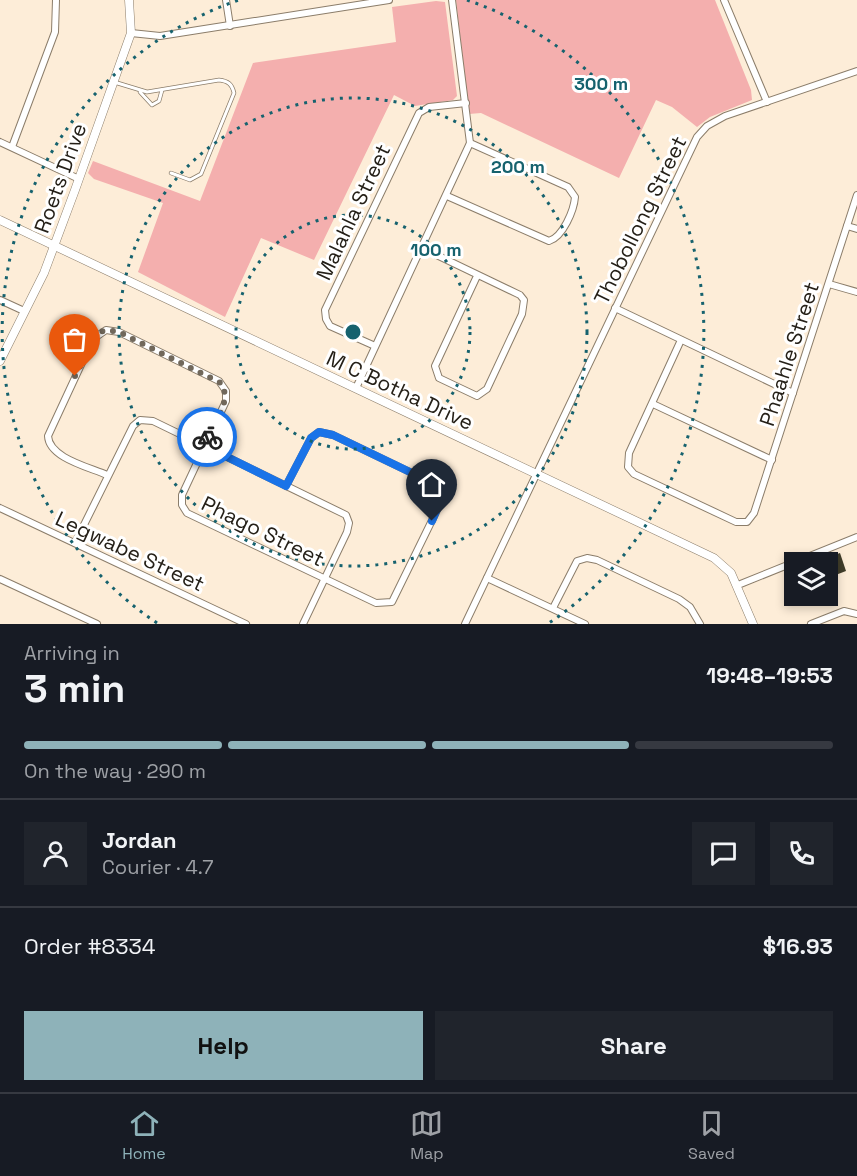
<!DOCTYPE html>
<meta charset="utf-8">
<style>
body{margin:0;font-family:"Space Grotesk",sans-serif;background:#20242c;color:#f1f3f6;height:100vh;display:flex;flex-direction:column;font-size:22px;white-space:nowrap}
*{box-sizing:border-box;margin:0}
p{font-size:20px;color:#9ea1a6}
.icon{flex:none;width:33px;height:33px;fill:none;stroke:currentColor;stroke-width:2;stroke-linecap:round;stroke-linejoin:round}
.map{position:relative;height:624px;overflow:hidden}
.sheet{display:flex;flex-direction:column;background:#171b24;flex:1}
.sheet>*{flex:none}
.tools{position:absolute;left:784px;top:552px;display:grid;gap:12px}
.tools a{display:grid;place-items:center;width:54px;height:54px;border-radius:0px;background:#171b24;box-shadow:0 3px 9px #0003;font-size:30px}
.pin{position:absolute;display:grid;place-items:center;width:51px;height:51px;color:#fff;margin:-62px -26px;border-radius:50% 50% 50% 0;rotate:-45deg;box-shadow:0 0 6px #0007}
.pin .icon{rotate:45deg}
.courier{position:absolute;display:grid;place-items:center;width:60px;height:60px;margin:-30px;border:4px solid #1a73e8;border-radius:50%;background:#fff;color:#222;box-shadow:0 2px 8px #0007}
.head em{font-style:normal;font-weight:700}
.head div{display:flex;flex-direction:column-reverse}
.head{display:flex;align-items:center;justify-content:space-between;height:102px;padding:0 24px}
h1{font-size:39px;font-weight:700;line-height:45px}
.bar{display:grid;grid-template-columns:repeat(4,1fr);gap:9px 6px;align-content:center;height:72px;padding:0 24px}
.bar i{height:8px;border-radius:4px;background:#363941}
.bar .active{background:#8eb2b9}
.bar p{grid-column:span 4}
.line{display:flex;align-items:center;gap:15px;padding:0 24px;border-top:2px solid #363941}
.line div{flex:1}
.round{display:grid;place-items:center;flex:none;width:63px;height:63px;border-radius:0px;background:#20242c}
.action{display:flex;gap:12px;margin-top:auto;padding:12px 24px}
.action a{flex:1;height:69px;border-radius:0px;background:#8eb2b9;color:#111;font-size:24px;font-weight:700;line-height:69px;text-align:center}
.action a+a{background:#20242c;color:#f1f3f6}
.menu{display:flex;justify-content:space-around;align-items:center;height:84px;border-top:2px solid #363941;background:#171b24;font-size:16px;color:#9ea1a6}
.menu a{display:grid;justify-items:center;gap:3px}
.menu .active{color:#8eb2b9}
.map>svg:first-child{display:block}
</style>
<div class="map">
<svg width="857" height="624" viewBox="0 0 857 624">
<rect width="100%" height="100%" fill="#fdedd8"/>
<g fill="#f4afae">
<polygon points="715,0 751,90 752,100 710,117 697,127 672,107 656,100 619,178 481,113 469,114 456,0"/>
<polygon points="436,1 445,2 457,96 453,100 415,106 394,95 314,260 261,238 225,317 138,272 163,203 94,179 88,173 93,161 200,201 253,63 396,42 392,7"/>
</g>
<polygon fill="#403d29" points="840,553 846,571 833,576 826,558"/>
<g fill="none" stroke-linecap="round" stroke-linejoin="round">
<defs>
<g id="service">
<path d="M114,82L147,92L219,80C228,81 232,84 234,93L201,174L190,180L171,173"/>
<polyline points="140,92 152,105 159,101 162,90"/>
</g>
<g id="minor">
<polyline points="226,0 230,26"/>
<polyline points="724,0 767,102"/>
<polyline points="131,33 160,36 389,0"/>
<polyline points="0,142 79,179"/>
<polyline points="12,147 55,32 56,0"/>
<path d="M447,196L549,241C563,237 574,210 575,197L568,187L470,143"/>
<polyline points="847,226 857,229"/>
<polyline points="422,248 520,295 524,300 522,314 487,389 477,396 439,378 435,366 477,276"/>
<polyline points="829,284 857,292"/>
<polyline points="0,300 24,311"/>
<polyline points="615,308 793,393"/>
<polyline points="681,340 629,453 628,467 634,474 736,522 747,522 754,513 857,195"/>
<polyline points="375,346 330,326 326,319 325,310 419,113 429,107 466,103"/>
<polyline points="356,388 470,143 452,0"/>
<polyline points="653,404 772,460"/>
<path d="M107,475C89,467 49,458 48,436L93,339L106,330L119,332L219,381L226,391V401L182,495V505L187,513L376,603L392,602L441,502L443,493L439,486L333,435L319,432L311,438L286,486"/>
<polyline points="0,508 246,624"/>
<polyline points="75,543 133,426 140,420 153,421 346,515 349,523 347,532 303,624"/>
<polyline points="487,578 585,624"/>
<polyline points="0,579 97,624"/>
<polyline points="738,585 857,537"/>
<polyline points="553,608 577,561 587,558 597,560 679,599 690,607 700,624"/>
<polyline points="465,624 697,137 707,126 725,116 857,71"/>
<polyline points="811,624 844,611 857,614"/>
</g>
<g id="tertiary">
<polyline points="0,220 714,558 731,573 753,624"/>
<polyline points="0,361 44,273 75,190 131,33 129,0"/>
</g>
</defs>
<use href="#service" stroke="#8b7d6a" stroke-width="4.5"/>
<use href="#minor" stroke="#8b7d6a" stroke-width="8"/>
<use href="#tertiary" stroke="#8b7d6a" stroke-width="9"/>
<use href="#service" stroke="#fff" stroke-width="3"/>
<use href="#minor" stroke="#fff" stroke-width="6"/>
<use href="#tertiary" stroke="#fff" stroke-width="8"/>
</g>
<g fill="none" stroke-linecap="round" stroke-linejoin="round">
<path stroke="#71685b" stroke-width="6" stroke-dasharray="0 10.8" d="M75,376L97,333L106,330L119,332L221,383C232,401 216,420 207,437"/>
<polyline stroke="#1a73e8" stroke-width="8" points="207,437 203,445 286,486 311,438 319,432 333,435 439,486 442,497 432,521"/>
</g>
<g fill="none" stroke="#16626e" stroke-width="3" stroke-dasharray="3 6">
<circle cx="353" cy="332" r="117"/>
<circle cx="353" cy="332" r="234"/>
<path d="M157 623A351 351 0 0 1 239 0M467 0A351 351 0 0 1 549 623"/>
</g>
<g text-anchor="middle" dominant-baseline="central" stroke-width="6" stroke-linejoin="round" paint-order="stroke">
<g font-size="21" fill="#252018" stroke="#fff">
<text transform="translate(60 178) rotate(-70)">Roets Drive</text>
<text transform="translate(353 212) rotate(-65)">Malahla Street</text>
<text transform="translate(640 220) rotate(-64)">Thobollong Street</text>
<text transform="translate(789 354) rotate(-72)">Phaahle Street</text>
<text transform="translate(400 390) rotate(25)">M C Botha Drive</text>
<text transform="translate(263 531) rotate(26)">Phago Street</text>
<text transform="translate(130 551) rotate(25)">Legwabe Street</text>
</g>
</g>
<circle cx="353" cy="332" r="9" fill="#16626e" stroke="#fff" stroke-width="3"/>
<g font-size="18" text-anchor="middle" font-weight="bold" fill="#16626e" stroke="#fff" stroke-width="6" stroke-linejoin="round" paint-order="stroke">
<text x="601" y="90">300 m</text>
<text x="518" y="173">200 m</text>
<text x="436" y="256">100 m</text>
</g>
</svg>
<div class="tools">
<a><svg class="icon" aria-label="layers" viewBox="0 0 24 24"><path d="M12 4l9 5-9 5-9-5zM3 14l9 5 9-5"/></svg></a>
</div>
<div class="pin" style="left:75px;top:376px;background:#ea580c"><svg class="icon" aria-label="bag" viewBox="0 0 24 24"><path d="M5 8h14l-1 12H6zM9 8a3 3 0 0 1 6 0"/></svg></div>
<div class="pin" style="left:432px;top:521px;background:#1f2937"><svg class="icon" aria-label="home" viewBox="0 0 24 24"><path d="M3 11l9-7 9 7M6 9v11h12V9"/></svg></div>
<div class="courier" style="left:207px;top:437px"><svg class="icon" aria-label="bike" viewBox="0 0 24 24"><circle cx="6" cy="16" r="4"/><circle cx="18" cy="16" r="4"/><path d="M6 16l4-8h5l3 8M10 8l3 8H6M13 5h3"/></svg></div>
</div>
<section class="sheet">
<div class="head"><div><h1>3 min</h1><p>Arriving in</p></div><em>19:48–19:53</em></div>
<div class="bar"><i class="active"></i><i class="active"></i><i class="active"></i><i></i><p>On the way · 290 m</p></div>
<div class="line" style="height:108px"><a class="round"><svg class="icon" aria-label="person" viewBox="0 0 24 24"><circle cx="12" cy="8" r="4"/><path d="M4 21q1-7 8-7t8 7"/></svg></a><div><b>Jordan</b><p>Courier · 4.7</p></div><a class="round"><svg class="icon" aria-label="chat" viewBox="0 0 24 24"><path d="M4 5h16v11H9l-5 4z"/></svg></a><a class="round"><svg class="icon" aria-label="phone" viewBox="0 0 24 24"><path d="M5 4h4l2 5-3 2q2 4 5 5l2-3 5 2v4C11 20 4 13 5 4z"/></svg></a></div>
<div class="line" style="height:78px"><div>Order #8334</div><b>$16.93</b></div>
<div class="action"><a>Help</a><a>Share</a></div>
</section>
<nav class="menu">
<a class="active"><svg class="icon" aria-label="home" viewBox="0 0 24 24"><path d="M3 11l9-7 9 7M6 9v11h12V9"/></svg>Home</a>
<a><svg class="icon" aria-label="map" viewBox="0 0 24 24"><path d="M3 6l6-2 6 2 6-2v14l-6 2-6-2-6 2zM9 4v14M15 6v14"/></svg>Map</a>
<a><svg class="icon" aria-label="saved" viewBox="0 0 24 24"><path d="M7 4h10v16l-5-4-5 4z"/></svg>Saved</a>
</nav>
